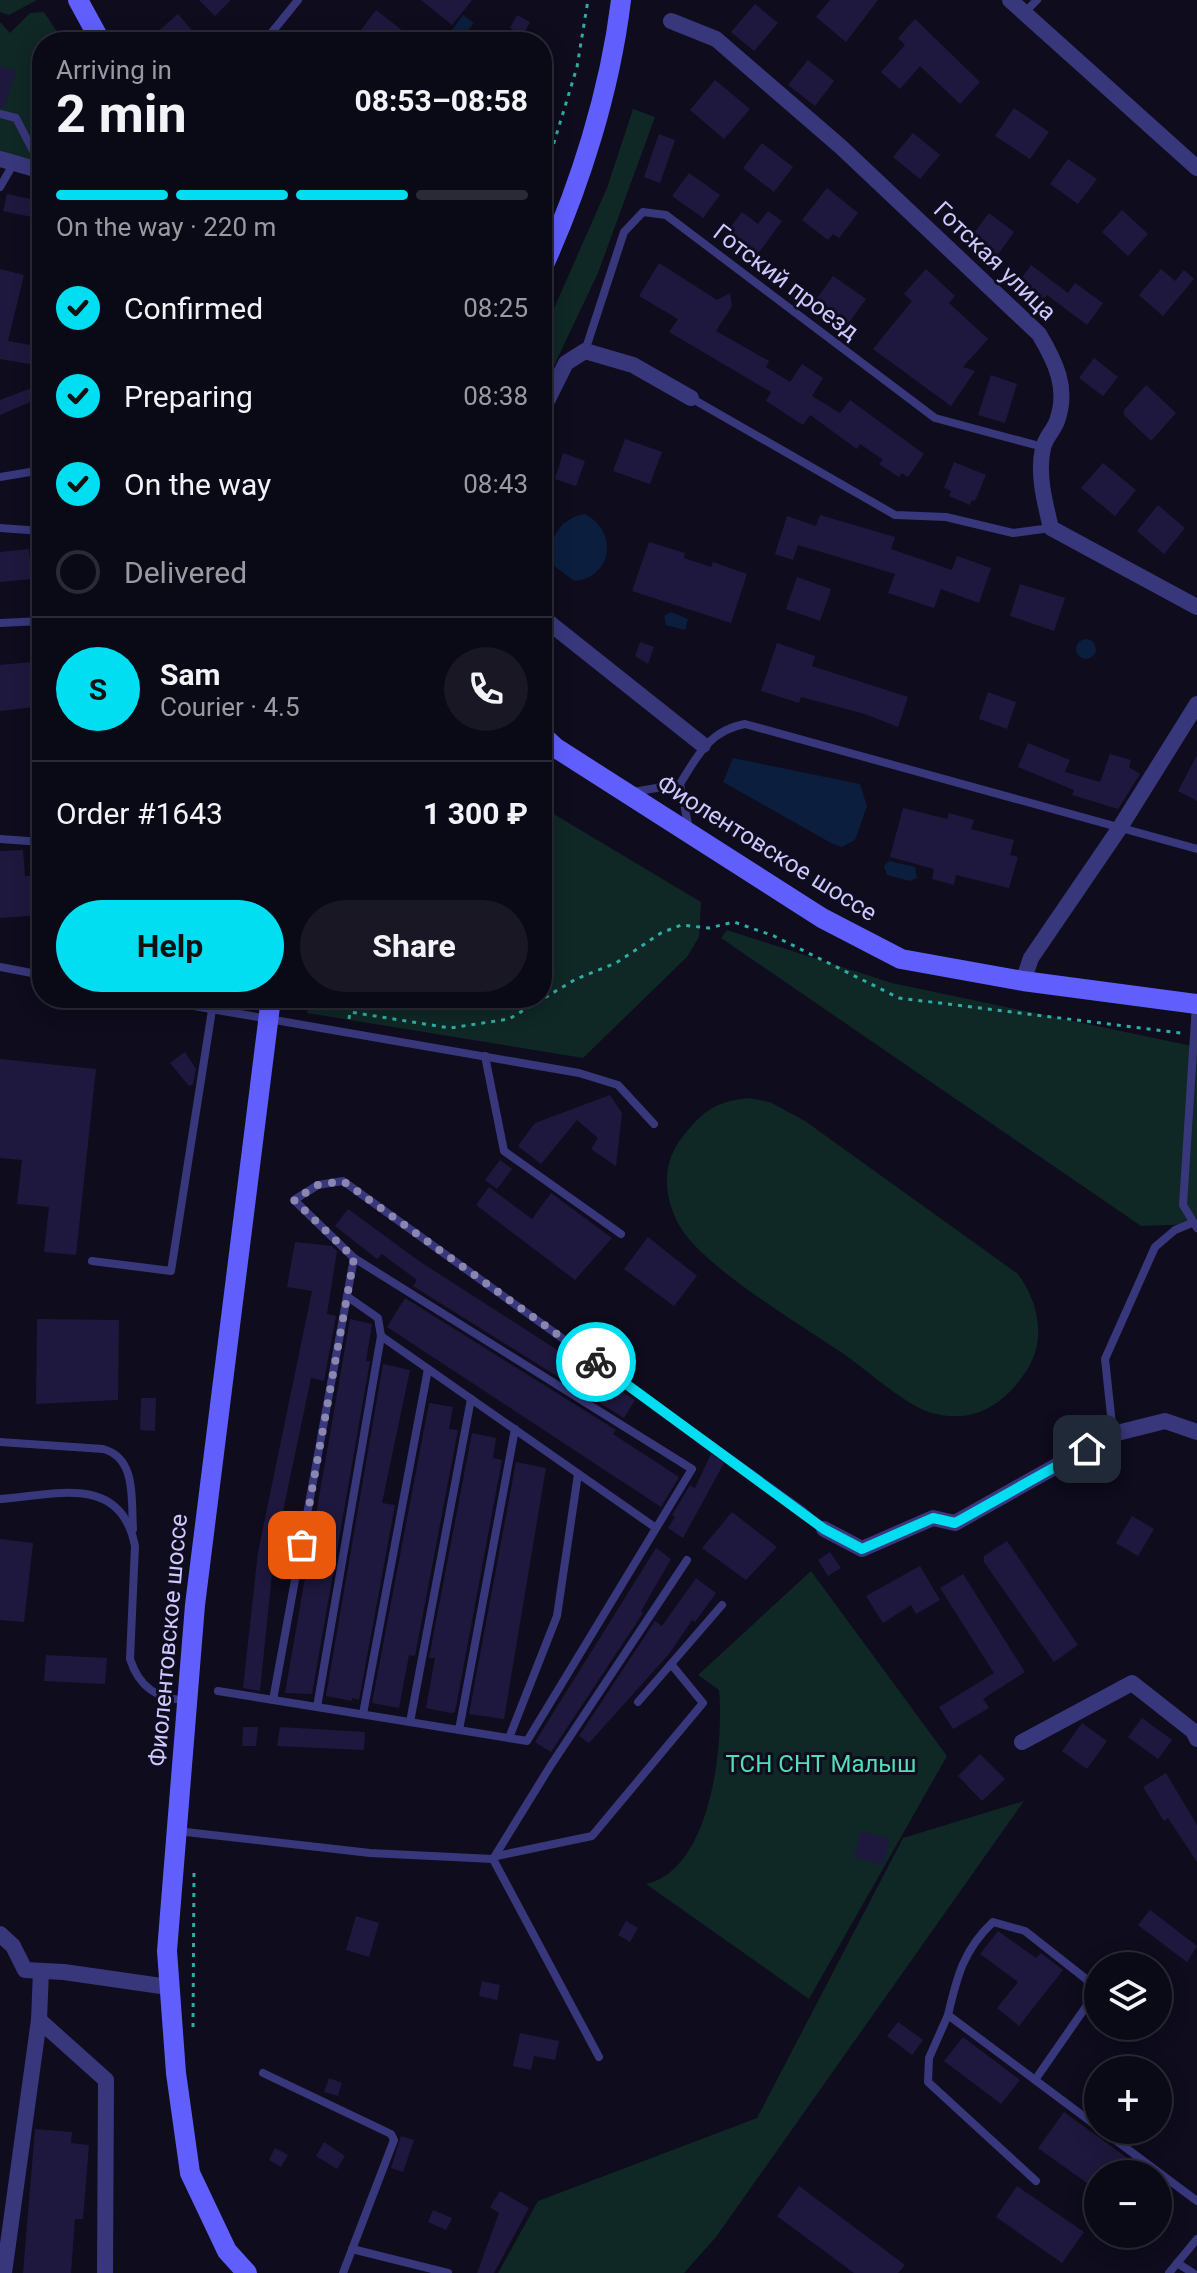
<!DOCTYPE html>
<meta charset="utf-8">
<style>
body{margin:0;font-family:Roboto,sans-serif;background:#181723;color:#f1f3f6;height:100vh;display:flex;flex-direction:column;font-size:30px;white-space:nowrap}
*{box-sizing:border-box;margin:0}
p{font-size:26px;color:#999aa1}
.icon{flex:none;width:44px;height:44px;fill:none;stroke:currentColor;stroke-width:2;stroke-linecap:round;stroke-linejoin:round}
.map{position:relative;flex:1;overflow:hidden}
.side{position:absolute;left:32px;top:32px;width:520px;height:976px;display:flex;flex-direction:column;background:#0a0916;border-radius:32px;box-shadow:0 4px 20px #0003,0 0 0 2px #2a2a35}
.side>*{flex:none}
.buttons{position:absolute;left:1084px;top:1952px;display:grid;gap:16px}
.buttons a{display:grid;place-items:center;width:88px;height:88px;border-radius:50%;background:#0a0916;box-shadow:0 4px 20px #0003,0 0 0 2px #2a2a35;font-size:40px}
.pin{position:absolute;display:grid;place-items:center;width:68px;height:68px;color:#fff;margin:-34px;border-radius:16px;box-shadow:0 4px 12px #0006}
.courier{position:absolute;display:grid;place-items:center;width:80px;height:80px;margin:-40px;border:6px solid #02def1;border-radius:50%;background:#fff;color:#222;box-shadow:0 2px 10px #0007}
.overview em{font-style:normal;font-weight:700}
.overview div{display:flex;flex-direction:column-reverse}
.overview{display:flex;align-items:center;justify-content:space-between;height:136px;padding:0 24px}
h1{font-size:52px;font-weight:700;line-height:60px}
.bar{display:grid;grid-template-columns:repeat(4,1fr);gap:12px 8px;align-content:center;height:96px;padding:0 24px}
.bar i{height:10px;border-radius:6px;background:#2a2a35}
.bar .current{background:#02def1}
.bar p{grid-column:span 4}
.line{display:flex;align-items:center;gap:20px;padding:0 24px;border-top:2px solid #2a2a35}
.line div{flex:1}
.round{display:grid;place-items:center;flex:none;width:84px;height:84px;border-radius:42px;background:#181723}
ol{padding:0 24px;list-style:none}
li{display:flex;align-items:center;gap:24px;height:88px}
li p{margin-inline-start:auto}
li .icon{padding:8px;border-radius:50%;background:#02def1;color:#111;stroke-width:4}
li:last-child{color:#999aa1}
li i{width:44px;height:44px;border:4px solid #2a2a35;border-radius:50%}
.button{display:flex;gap:16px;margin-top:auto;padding:16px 24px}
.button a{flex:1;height:92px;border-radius:48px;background:#02def1;color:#111;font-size:32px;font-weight:700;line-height:92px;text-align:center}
.button a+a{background:#181723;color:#f1f3f6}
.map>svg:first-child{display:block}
</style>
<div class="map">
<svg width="1197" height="2273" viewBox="0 0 1197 2273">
<rect width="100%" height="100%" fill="#0e0c1d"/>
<g fill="#0f2725">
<polygon points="0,0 37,0 9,15 0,12"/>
<polygon points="44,12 64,42 42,42 42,165 0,153 0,22 10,33 30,13"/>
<polygon points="633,109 655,117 598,273 542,391 542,346 548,322 607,188"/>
<polygon points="542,807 701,902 699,937 687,957 583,1058 307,1013 309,998 542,998"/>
<polygon points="727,930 892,983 1197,1047 1197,1224 1141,1226 721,938"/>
<path d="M749,1098L770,1102L805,1121L1018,1274C1038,1301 1047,1339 1027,1370C1012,1393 990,1414 960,1416C948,1417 930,1414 919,1408C893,1394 869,1372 845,1355C803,1326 702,1267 679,1225C663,1195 661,1162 684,1135C704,1110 717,1101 749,1098Z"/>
<path d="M811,1571L947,1756L809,1999L646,1884C711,1870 724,1745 719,1690L698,1675Z"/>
<polygon points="1024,1801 716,2237 684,2273 498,2273 538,2201 757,2118 903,1838"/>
</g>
<g fill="#0b1e3d">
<polygon points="463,15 474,23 466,33 471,38 468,42 459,42 449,34"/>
<path d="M585,514C619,532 612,578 574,581L553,565C548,539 558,519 585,514Z"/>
<polygon points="671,612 688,619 685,630 666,625 664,616"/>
<circle cx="1086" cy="649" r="10"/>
<polygon points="733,758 860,784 867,806 855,840 842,847 831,843 723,782"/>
<polygon points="889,861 915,867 917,878 910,881 887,875 884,866"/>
</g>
<g fill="#1f183e">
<polygon points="199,0 231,0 215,16"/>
<polygon points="421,0 472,0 452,25"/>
<polygon points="830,0 878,0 846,42 816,17"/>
<polygon points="755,4 778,23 754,51 731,32"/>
<polygon points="376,10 417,42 352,42"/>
<polygon points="178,14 202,42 164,42 156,33"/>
<polygon points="517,15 530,22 523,35 510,28"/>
<polygon points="915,19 980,82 960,104 920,66 900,89 881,72 905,45 898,38"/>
<polygon points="808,60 834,81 815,106 788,85"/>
<polygon points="0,66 16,71 4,108 0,107"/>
<polygon points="715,80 750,109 724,139 690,110"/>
<polygon points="1014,108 1049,132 1030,159 995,136"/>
<polygon points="913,133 940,155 920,179 893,157"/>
<polygon points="659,134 675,140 660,183 644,177"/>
<polygon points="762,143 793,167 774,192 743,168"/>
<polygon points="1068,159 1097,179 1078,204 1050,184"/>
<polygon points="689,173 720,195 703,218 672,196"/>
<polygon points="827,188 858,213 839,238 833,234 828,240 802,220"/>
<polygon points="7,194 35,200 32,217 3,211"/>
<polygon points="1122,210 1148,234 1128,256 1102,232"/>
<polygon points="768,211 782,221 755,258 724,236 742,212 758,224"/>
<polygon points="989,213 1014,232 991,264 965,245"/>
<polygon points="659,263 717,300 730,293 732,306 716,331 769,361 766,367 790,382 802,364 823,378 812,396 840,413 850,400 924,454 908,477 902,473 899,477 879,464 883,460 860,444 857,449 810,415 803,425 766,401 771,392 669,332 678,319 639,296"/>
<polygon points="1031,265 1068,293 1075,283 1103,303 1087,325 1047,295 1039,305 1015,287"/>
<polygon points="0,269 24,275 8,341 42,347 42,366 0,359"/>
<polygon points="926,269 955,296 949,303 988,339 963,367 975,371 951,406 873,349 912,301 904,294"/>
<polygon points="1161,269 1175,281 1184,270 1194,279 1163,316 1139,295"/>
<polygon points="833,276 866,299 843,331 810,308"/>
<polygon points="1094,358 1118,377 1103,396 1079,378"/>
<polygon points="991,375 1017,384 1005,423 978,415"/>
<polygon points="42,384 42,397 0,415 0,400"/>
<polygon points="1146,385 1176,413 1151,441 1124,415 1124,410"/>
<polygon points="625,439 662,452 650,484 613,471"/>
<polygon points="563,453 585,461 576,486 555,479"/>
<polygon points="954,462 986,475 975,501 972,500 970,505 949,496 951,491 944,488"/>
<polygon points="1103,463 1136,490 1115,516 1081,488"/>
<polygon points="1158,505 1185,528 1164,554 1137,531"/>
<polygon points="820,515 895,537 891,549 952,570 957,556 991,568 979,603 941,589 934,608 888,593 895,574 798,545 793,560 775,554 787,516 816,526"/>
<polygon points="649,542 685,553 684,558 711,567 713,562 747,574 731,623 632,591"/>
<polygon points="29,549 32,579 0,582 0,552"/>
<polygon points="797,577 831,589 820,621 786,609"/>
<polygon points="1020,584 1065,598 1054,631 1010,616"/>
<polygon points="640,642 654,647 648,664 635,656"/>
<polygon points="777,643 815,656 812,666 908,697 898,727 865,714 801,697 799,703 761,691"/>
<polygon points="42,661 42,706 0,711 0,665"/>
<polygon points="988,692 1016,702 1007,729 979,719"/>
<polygon points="1028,743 1070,760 1065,772 1100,782 1110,754 1131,760 1129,767 1140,774 1118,809 1072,795 1074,790 1018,767"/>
<polygon points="1197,755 1197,801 1178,791"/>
<polygon points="903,808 947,819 949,813 974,820 971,829 1014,840 1010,855 1018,857 1009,888 956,875 954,885 932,879 934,869 890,857"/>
<polygon points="23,850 25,876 40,876 42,915 0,918 0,851"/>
<polygon points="185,1052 196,1069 193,1084 189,1086 170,1063"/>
<polygon points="0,1059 96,1069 76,1255 44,1252 49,1207 17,1204 22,1160 0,1158"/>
<polygon points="610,1095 622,1113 616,1166 591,1149 598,1138 577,1120 541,1164 518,1146 535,1123"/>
<polygon points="500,1160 512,1169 497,1189 485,1180"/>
<polygon points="489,1187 532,1219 551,1193 612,1238 575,1280 476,1205"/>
<polygon points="348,1209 419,1261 635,1400 624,1418 413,1286 417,1280 382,1254 377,1259 335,1226"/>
<polygon points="648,1237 697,1276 674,1306 624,1269"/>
<polygon points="295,1242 332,1246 337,1251 327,1314 336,1316 324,1381 311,1378 274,1554 260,1691 243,1688 258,1552 312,1291 287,1287"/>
<polygon points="405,1298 616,1430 613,1434 679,1477 661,1507 387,1327"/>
<polygon points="37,1319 119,1320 118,1400 36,1404"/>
<polygon points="350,1319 372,1324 366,1361 370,1361 312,1694 285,1693"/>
<polygon points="383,1364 410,1370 382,1503 395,1505 359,1700 352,1698 352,1701 326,1696"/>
<polygon points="141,1398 156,1398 155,1431 140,1430"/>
<polygon points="429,1403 453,1407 449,1429 458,1430 415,1656 409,1655 399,1708 372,1703"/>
<polygon points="472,1433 496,1438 493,1458 502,1460 455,1712 451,1713 426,1708 435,1658 429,1658"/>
<polygon points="711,1454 724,1463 683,1538 668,1528 675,1517 672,1515 690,1485 695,1488"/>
<polygon points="516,1462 546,1468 504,1719 469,1714"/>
<polygon points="732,1512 777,1547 746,1580 702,1548"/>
<polygon points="1132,1516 1154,1529 1138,1556 1116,1543"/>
<polygon points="0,1539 33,1543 24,1622 0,1620"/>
<polygon points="1007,1541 1078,1645 1054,1662 984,1562 984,1556"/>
<polygon points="656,1548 671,1559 641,1611 643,1613 551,1752 535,1742"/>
<polygon points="830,1552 841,1568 828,1576 818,1560"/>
<polygon points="920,1566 940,1600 916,1614 911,1605 883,1623 866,1596"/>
<polygon points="963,1574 1025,1672 983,1699 989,1708 953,1729 939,1707 994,1673 940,1588"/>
<polygon points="696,1578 716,1593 695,1622 692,1620 669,1654 589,1743 579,1736 655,1621 662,1626"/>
<polygon points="46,1655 107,1658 105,1684 44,1681"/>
<polygon points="1142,1718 1172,1740 1158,1759 1128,1737"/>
<polygon points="1082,1723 1107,1741 1087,1769 1062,1751"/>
<polygon points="243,1727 258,1727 256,1746 242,1746"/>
<polygon points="280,1727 365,1732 364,1750 277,1746"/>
<polygon points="980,1754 1005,1779 982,1801 958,1776"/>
<polygon points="1166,1773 1197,1825 1197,1862 1168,1818 1164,1821 1143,1787"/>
<polygon points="861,1831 890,1839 883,1865 854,1857"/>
<polygon points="1150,1910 1197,1946 1187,1962 1138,1925"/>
<polygon points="356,1916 379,1923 369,1957 346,1950"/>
<polygon points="626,1921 638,1928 630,1942 618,1935"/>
<polygon points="998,1931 1036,1958 1041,1953 1063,1970 1019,2026 997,2008 1018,1982 980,1954"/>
<polygon points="482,1981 500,1985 497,2000 479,1996"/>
<polygon points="898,2022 923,2040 912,2055 887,2036"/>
<polygon points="520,2033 559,2041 555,2060 534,2056 531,2070 513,2066"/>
<polygon points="963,2037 1020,2080 1001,2104 944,2061"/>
<polygon points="329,2078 342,2083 338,2096 324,2092"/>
<polygon points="1064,2112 1119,2152 1149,2174 1098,2174 1098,2191 1038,2148"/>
<polygon points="35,2129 72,2132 71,2143 89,2145 83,2219 75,2219 71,2273 23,2273"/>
<polygon points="401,2136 414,2140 403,2172 391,2168"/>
<polygon points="324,2142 345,2156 337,2169 316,2156"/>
<polygon points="275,2148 288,2155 281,2167 269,2160"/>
<polygon points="799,2186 905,2265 898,2273 854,2273 777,2216"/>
<polygon points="1017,2186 1084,2232 1062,2263 996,2217"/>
<polygon points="500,2191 529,2208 494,2273 477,2273 499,2213 490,2207"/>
<polygon points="433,2210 452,2218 446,2230 428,2222"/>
</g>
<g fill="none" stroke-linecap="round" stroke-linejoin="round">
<g stroke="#2dada3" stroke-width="3" stroke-dasharray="4 6" stroke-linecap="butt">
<polyline points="542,182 577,67 588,0"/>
<polyline points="349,1019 350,1012 450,1028 509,1019 576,979 616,963 661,933 681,925 709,928 734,922 774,936 899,998 1181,1033"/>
<polyline points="193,2027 194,1870"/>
</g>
<g stroke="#38377c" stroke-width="8">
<polyline points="1024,13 1037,0"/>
<polyline points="264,42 298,0"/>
<polyline points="0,114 16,118 42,168"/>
<polyline points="0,187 14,163"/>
<polyline points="42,269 34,326 42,323"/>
<polyline points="585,351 624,232 643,212 666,215 935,418 1043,447"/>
<polyline points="691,398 895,515 946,517 1013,533 1051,528"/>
<polyline points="0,477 42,470"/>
<polyline points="0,528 42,531"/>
<polyline points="0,623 42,621"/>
<polyline points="633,792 680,784"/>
<path d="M689,829L680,784C697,756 710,730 745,724L1197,849"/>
<polyline points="0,839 42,842"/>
<polyline points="0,967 42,975"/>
<polyline points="148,998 579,1073 618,1085 654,1124"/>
<polyline points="1196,1005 1183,1205 1197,1228"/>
<polyline points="485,1056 504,1151 621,1234"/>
<polyline points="92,1261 171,1271 212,1010"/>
<polyline points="348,1297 378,1318 381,1336 656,1528"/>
<polyline points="1113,1434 1105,1359 1155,1247 1175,1230 1192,1223"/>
<path d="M0,1442L103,1449C137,1458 131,1500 133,1529"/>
<path d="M0,1499C55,1495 121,1473 135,1546L130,1659C139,1687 157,1700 187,1700"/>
<polyline points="671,1664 722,1605"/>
<polyline points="218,1691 527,1741 692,1469 354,1258 294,1200 318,1185 343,1181 803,1511 824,1529"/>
<polyline points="273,1700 354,1258"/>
<polyline points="317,1707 381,1336"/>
<polyline points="363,1714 428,1369"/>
<polyline points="410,1722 471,1399"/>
<polyline points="459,1730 515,1429"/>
<polyline points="509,1738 557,1616 578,1474"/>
<polyline points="177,1831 370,1853 493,1859 551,1765 687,1560"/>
<polyline points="497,1856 592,1836 703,1703 671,1664 638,1702"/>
<polyline points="493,1859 599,2057"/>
<path d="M948,2015C957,1976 964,1949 993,1922L1025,1931L1086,1979L1094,1995L1035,2080"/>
<polyline points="263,2073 391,2134 394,2140 343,2273"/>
<polyline points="1102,2130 1197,2201"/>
<polyline points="1036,2181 928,2082 929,2058 948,2015 1098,2127"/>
<polyline points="352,2249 448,2273"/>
<polyline points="1177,2263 1193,2273"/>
<polyline points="1169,2273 1197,2239"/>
</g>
<g stroke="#38377c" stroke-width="16">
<polyline points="1010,0 1197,168"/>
<path d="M671,21L716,39L841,147L1039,334C1055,361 1069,388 1057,421C1054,430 1045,438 1043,448C1037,474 1045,503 1051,528L1197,607"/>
<polyline points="0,159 42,171"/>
<polyline points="542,411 566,363 585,351 633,365 691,398"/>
<polyline points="542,617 703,745"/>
<polyline points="1023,981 1031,958 1119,829 1197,704"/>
<polyline points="824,1529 862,1549 933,1518 955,1523 1113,1434 1165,1421 1197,1432"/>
<polyline points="1022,1742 1132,1683 1193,1731 1197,1739"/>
<polyline points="0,1934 13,1946 25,1970 64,1972 168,1987"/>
<polyline points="39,2020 106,2080 105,2273"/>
<polyline points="4,2273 39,2020 41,1971"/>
</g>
<g stroke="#605ffe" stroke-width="20">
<polyline points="78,0 101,42"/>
<path d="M542,269C580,186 610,91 621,0"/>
<polyline points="542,735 556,748 822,918 901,959 1023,981 1197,1004"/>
<polyline points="247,2273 227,2251 190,2173 176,2073 167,1951 195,1605 271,998"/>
</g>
</g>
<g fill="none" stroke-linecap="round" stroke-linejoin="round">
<polyline stroke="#8a86b0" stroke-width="8" stroke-dasharray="0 14.4" points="302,1545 354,1258 294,1200 318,1185 343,1181 596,1362"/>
<polyline stroke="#02def1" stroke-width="10" points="596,1362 824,1529 862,1549 933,1518 955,1523 1087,1449"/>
</g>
<g text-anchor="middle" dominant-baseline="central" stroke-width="6" stroke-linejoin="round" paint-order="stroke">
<g font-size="24" fill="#cdc8ff" stroke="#0e0c1d">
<text transform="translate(995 261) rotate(44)">Готская улица</text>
<text transform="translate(786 282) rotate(37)">Готский проезд</text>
<text transform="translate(767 848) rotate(32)">Фиолентовское шоссе</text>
<text transform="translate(168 1640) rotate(-85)">Фиолентовское шоссе</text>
</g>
<g font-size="24" fill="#55ddb8" stroke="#0e0c1d">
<text x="821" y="1764">ТСН СНТ Малыш</text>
</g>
</g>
</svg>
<div class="buttons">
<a><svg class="icon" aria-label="layers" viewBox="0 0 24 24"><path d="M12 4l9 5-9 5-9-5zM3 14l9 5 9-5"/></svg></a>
<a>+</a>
<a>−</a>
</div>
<div class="pin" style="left:302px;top:1545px;background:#ea580c"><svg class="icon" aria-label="bag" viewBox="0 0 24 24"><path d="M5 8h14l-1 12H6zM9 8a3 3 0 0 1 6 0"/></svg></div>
<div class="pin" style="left:1087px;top:1449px;background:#1f2937"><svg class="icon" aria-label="home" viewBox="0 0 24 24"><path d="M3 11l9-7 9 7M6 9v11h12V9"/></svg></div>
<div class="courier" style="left:596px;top:1362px"><svg class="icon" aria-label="bike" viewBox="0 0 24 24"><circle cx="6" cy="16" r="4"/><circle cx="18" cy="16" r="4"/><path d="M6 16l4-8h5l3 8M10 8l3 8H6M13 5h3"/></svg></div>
<section class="side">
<div class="overview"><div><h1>2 min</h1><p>Arriving in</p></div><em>08:53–08:58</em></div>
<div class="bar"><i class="current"></i><i class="current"></i><i class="current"></i><i></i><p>On the way · 220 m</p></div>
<ol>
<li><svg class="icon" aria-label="check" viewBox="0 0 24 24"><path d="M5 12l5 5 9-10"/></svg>Confirmed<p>08:25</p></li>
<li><svg class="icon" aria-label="check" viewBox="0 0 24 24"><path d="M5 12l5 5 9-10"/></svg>Preparing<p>08:38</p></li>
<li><svg class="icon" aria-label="check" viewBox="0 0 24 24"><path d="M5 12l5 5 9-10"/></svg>On the way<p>08:43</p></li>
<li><i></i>Delivered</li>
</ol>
<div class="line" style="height:144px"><b class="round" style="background:#02def1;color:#111">S</b><div><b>Sam</b><p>Courier · 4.5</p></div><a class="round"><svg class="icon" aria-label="phone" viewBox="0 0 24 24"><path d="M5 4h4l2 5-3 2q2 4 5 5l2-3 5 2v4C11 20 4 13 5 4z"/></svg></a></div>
<div class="line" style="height:104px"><div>Order #1643</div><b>1 300 ₽</b></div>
<div class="button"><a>Help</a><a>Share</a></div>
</section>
</div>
